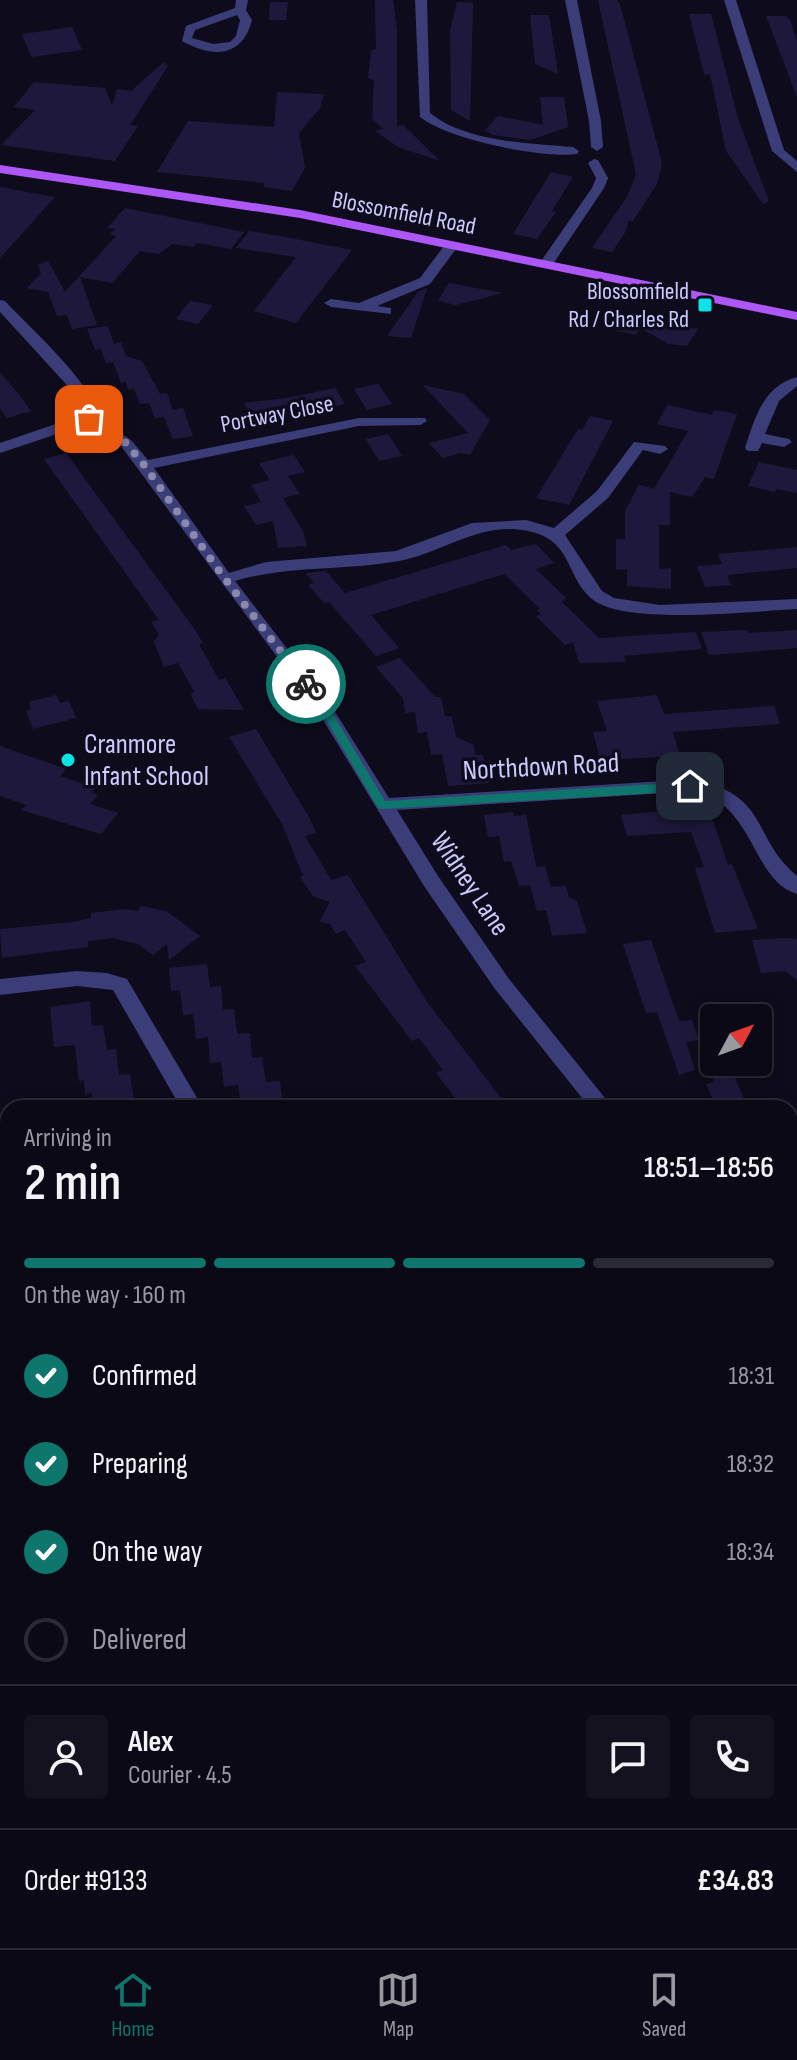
<!DOCTYPE html>
<meta charset="utf-8">
<style>
body{margin:0;font-family:"Sofia Sans Condensed",sans-serif;background:#13121e;color:#f1f3f6;height:100vh;display:flex;flex-direction:column;font-size:30px;white-space:nowrap}
*{box-sizing:border-box;margin:0}
p{font-size:26px;color:#999aa0}
.icon{flex:none;width:44px;height:44px;fill:none;stroke:currentColor;stroke-width:2;stroke-linecap:round;stroke-linejoin:round}
.map{position:relative;flex:1;overflow:hidden}
.details{position:absolute;left:0px;top:1100px;width:798px;height:848px;display:flex;flex-direction:column;background:#0a0915;border-radius:24px 24px 0 0;box-shadow:0 4px 20px #0003,0 0 0 2px #2a2a34}
.details>*{flex:none}
.needle{width:52px;rotate:49deg}
.controls{position:absolute;left:700px;top:1004px;display:grid;gap:16px}
.controls a{display:grid;place-items:center;width:72px;height:72px;border-radius:8px;background:#0a0915;box-shadow:0 4px 20px #0003,0 0 0 2px #2a2a34;font-size:40px}
.pin{position:absolute;display:grid;place-items:center;width:68px;height:68px;color:#fff;margin:-34px;border-radius:16px;box-shadow:0 4px 12px #0006}
.courier{position:absolute;display:grid;place-items:center;width:80px;height:80px;margin:-40px;border:6px solid #0f766e;border-radius:50%;background:#fff;color:#222;box-shadow:0 2px 10px #0007}
.headline em{font-style:normal;font-weight:600}
.headline div{display:flex;flex-direction:column-reverse}
.headline{display:flex;align-items:center;justify-content:space-between;height:136px;padding:0 24px}
h1{font-size:52px;font-weight:600;line-height:60px}
.bar{display:grid;grid-template-columns:repeat(4,1fr);gap:12px 8px;align-content:center;height:96px;padding:0 24px}
.bar i{height:10px;border-radius:6px;background:#2a2a34}
.bar .on{background:#0f766e}
.bar p{grid-column:span 4}
.line{display:flex;align-items:center;gap:20px;padding:0 24px;border-top:2px solid #2a2a34}
.line div{flex:1}
.round{display:grid;place-items:center;flex:none;width:84px;height:84px;border-radius:8px;background:#13121e}
ol{padding:0 24px;list-style:none}
li{display:flex;align-items:center;gap:24px;height:88px}
li p{margin-inline-start:auto}
li .icon{padding:8px;border-radius:50%;background:#0f766e;color:#fff;stroke-width:4}
li:last-child{color:#999aa0}
li i{width:44px;height:44px;border:4px solid #2a2a34;border-radius:50%}
.dock{display:flex;justify-content:space-around;align-items:center;height:112px;border-top:2px solid #2a2a34;background:#0a0915;font-size:22px;color:#999aa0}
.dock a{display:grid;justify-items:center;gap:4px}
.dock .on{color:#0f766e}
.map>svg:first-child{display:block}
</style>
<div class="map">
<svg width="797" height="1948" viewBox="0 0 797 1948">
<rect width="100%" height="100%" fill="#0e0c1c"/>
<polygon fill="#102523" points="8,1855 8,1940 790,1940 790,1910 797,1923 797,1948 0,1948 0,1857"/>
<g fill="#1e193c">
<polygon points="375,0 393,0 397,30 397,126 403,125 440,161 398,147 375,131 383,129 372,118 374,81 368,78 371,51 376,49"/>
<polygon points="598,0 617,0 620,4 662,163 657,184 633,221 628,221 626,231 612,252 592,248 627,197 636,174"/>
<polygon points="270,2 288,2 286,20 269,20"/>
<polygon points="457,2 473,3 470,121 451,110 450,31"/>
<polygon points="689,14 711,14 738,119 769,201 763,204 726,151 710,74 704,74"/>
<polygon points="530,15 549,15 558,74 535,64"/>
<polygon points="766,16 785,16 790,20 797,41 797,97"/>
<polygon points="72,27 82,50 31,57 22,34"/>
<polygon points="164,62 168,66 130,125 138,126 115,161 1,145 35,110 14,107 34,82 105,88 112,105 117,89 131,91"/>
<polygon points="277,92 324,94 320,108 299,133 305,168 292,191 263,187 265,183 157,172 188,121 274,127"/>
<polygon points="540,97 564,97 568,127 530,140 493,135 485,130 498,116 543,125"/>
<polygon points="551,172 573,177 552,211 556,212 537,239 513,234"/>
<polygon points="0,187 55,197 0,258"/>
<polygon points="125,208 244,232 231,249 197,243 194,247 172,244 159,254 140,251 112,283 80,277 97,325 72,329 67,315 57,316 48,292 27,288 41,273 38,265 48,261 65,292 116,236 110,234 115,229 107,228"/>
<polygon points="249,231 280,236 352,250 296,323 254,311 296,257 236,248"/>
<polygon points="449,283 503,293 456,305 438,301"/>
<polygon points="427,288 411,338 387,336 418,292"/>
<polygon points="190,301 213,305 198,324 176,319"/>
<polygon points="621,313 674,324 698,329 687,346 669,344 640,328 636,335 613,330"/>
<polygon points="108,326 114,344 121,342 126,356 142,361 160,394 167,393 173,410 183,408 193,436 173,439 164,417 155,418 149,403 140,404 134,389 128,390 126,382 121,383 113,362 106,363 101,349 95,350 87,329"/>
<polygon points="0,373 17,392 31,411 7,418 0,409"/>
<polygon points="378,384 392,404 367,410 354,389"/>
<polygon points="423,385 464,394 490,420 470,455 460,453 443,458 429,443 468,433"/>
<polygon points="335,388 345,404 295,415 294,413 254,421 244,403 287,398"/>
<polygon points="667,405 712,415 714,410 737,414 714,479 705,477 692,497 670,492 670,525 659,525 659,569 671,568 671,589 627,586 627,570 616,569 616,539 625,539 625,511 639,485 654,489 688,431 657,424"/>
<polygon points="590,416 613,421 569,505 536,498 578,429 582,430"/>
<polygon points="388,434 402,456 379,461 366,439"/>
<polygon points="66,453 195,630 203,643 199,644 219,680 225,678 244,710 198,709 191,695 194,691 178,663 164,667 154,642 159,634 151,622 159,620 44,459"/>
<polygon points="294,455 305,472 288,476 300,494 283,498 303,531 307,546 278,548 273,521 256,525 244,506 261,502 251,485 270,480 259,463"/>
<polygon points="759,462 797,470 797,493 776,489 775,492 748,486"/>
<polygon points="536,544 554,563 536,569 567,599 561,601 599,638 696,632 702,649 624,656 626,662 579,663 573,642 565,645 536,616 541,615 537,610 540,609 504,574 371,615 399,648 376,656 329,602 324,603 308,585 314,583 306,573 326,571 345,593 506,545 511,550"/>
<polygon points="797,547 797,568 727,575 731,585 705,587 697,566 722,564 718,554"/>
<polygon points="747,630 748,633 797,630 797,648 709,655 701,632"/>
<polygon points="400,658 435,697 441,697 445,716 452,717 456,737 474,745 475,755 483,755 489,783 448,786 442,754 431,755 427,732 418,733 415,712 405,713 403,698 376,667"/>
<polygon points="56,695 60,703 69,701 76,718 33,729 26,711 31,709 29,702"/>
<polygon points="657,695 664,714 774,706 780,724 673,732 680,756 600,760 593,732 607,731 597,701"/>
<polygon points="256,729 310,819 316,833 305,836 331,880 348,875 427,1002 509,1108 458,1108 456,1099 436,1073 443,1070 419,1038 412,1041 355,966 366,962 345,930 336,934 330,924 319,922 330,902 313,896 300,877 303,876 282,824 229,737"/>
<polygon points="0,746 66,769 60,776 95,788 91,792 98,795 90,804 118,813 101,834 21,810 26,805 0,796"/>
<polygon points="684,809 685,813 710,811 728,865 732,864 758,929 715,933 695,868 704,867 691,832 627,836 621,815"/>
<polygon points="513,812 514,816 526,815 536,867 545,866 551,887 566,886 569,897 577,901 587,933 552,936 546,910 537,911 530,885 519,886 511,861 504,862 499,836 488,837 484,815"/>
<polygon points="141,906 166,911 200,936 169,960 167,944 153,955 138,944 112,938 88,941 88,947 2,958 0,929 74,922 91,918 91,913 125,909 138,911"/>
<polygon points="784,938 797,939 797,980 785,971 761,973 752,940"/>
<polygon points="651,940 679,1021 692,1020 699,1040 686,1042 695,1070 679,1075 657,1012 646,1013 623,944"/>
<polygon points="207,964 210,987 221,986 223,1010 234,1009 237,1034 250,1033 252,1058 262,1057 266,1082 280,1081 283,1108 241,1108 238,1085 224,1087 221,1062 210,1063 208,1037 196,1039 193,1014 183,1015 180,990 171,991 169,968"/>
<polygon points="90,1001 92,1026 103,1025 107,1050 116,1049 119,1075 130,1074 135,1108 93,1106 92,1093 85,1094 84,1080 79,1081 75,1045 54,1047 50,1007"/>
<polygon points="706,1062 728,1062 748,1108 717,1108 706,1084 714,1082"/>
</g>
<g fill="none" stroke-linecap="round" stroke-linejoin="round">
<g fill="#3a3d78" fill-rule="evenodd">
<path d="M236,0H248L246,10L252,20C242,58 213,58 182,41L186,26L235,8ZM237,15L240,20L236,36L230,42L213,44L192,38L195,30Z"/>
<path d="M415,0H427L430,113C466,142 528,143 573,147L579,151L577,154C542,159 447,139 420,117Z"/>
<polygon points="565,0 577,0 601,121 603,147 597,151 591,147 589,121"/>
<polygon points="724,0 736,0 784,150 797,161 797,172 772,151"/>
<polygon points="594,159 598,160 608,178 604,188 551,267 541,267 539,264 592,188 596,178 588,163"/>
<polygon points="447,242 459,245 430,284 377,306 391,308 391,314 331,307 324,303 331,299 359,303 420,278"/>
<path d="M0,300L5,301C26,324 99,389 97,417L131,440L148,460L359,418H425L427,421L420,425L359,426L154,468L229,573L266,562L396,551L472,523L526,520L554,528L597,491L634,442L665,446L668,449L660,454L643,450L608,498L565,535L602,591L614,598L660,605L797,599V609C753,611 624,626 592,599C565,576 573,540 528,531C480,521 443,553 399,561C344,571 289,565 235,581L332,707L389,798L697,779C772,800 750,836 797,876V894C752,880 756,809 697,791L397,810L438,876L509,979L613,1108H590L495,989L424,886L320,715L121,446L87,424L0,453V443L82,415L83,408L76,395L0,312Z"/>
<path d="M797,377V386L779,401L765,434L789,439L792,442L784,447L762,443L758,451H748L745,448C755,418 763,386 797,377Z"/>
<polygon points="77,971 107,973 127,979 203,1108 181,1108 113,990 77,986 0,995 0,979"/>
<polygon points="8,1204 8,1222 0,1223 0,1205"/>
<polygon points="790,1385 797,1388 797,1419 790,1416"/>
</g>
<polygon fill="#ad57f6" fill-rule="evenodd" points="0,165 300,210 797,312 797,320 300,218 0,173"/>
</g>
<polygon fill="#0f766e" points="302,681 310,681 330,709 385,801 690,782 696,786 690,791 382,809 378,808 322,713 300,684"/>
<g fill="none" stroke-linecap="round" stroke-linejoin="round">
<polyline stroke="#8a88ae" stroke-width="8" stroke-dasharray="0 14.4" points="89,419 126,443 144,465 225,579 306,684"/>
</g>
<g fill="#0de2e5" stroke="#0e0c1c" stroke-width="3">
<rect x="697" y="297" width="16" height="16" rx="4"/>
<circle cx="68" cy="760" r="8"/>
</g>
<g text-anchor="middle" dominant-baseline="central" stroke-width="7" stroke-linejoin="round" paint-order="stroke">
<g font-size="24" fill="#cccafc" stroke="#0e0c1c">
<text transform="translate(404 213) rotate(11)">Blossomfield Road</text>
<text transform="translate(277 414) rotate(-11)">Portway Close</text>
</g>
<g font-size="24" fill="#cccafc" stroke="#0e0c1c" text-anchor="end">
<text x="689" y="291">Blossomfield<tspan x="689" dy="28">Rd / Charles Rd</tspan></text>
</g>
<g font-size="28" fill="#cccafc" stroke="#0e0c1c" text-anchor="start">
<text x="84" y="744">Cranmore<tspan x="84" dy="32">Infant School</tspan></text>
</g>
<g font-size="28" fill="#cccafc" stroke="#0e0c1c">
<text transform="translate(541 767) rotate(-3)">Northdown Road</text>
<text transform="translate(470 884) rotate(56)">Widney Lane</text>
</g>
</g>
</svg>
<div class="controls">
<a><svg class="needle" viewBox="-14 -14 28 28"><path d="M0-13l5 13h-10z" fill="#e53935"/><path d="M0 13l5-13h-10z" fill="#999aa0"/></svg></a>
</div>
<div class="pin" style="left:89px;top:419px;background:#ea580c"><svg class="icon" aria-label="bag" viewBox="0 0 24 24"><path d="M5 8h14l-1 12H6zM9 8a3 3 0 0 1 6 0"/></svg></div>
<div class="pin" style="left:690px;top:786px;background:#1f2937"><svg class="icon" aria-label="home" viewBox="0 0 24 24"><path d="M3 11l9-7 9 7M6 9v11h12V9"/></svg></div>
<div class="courier" style="left:306px;top:684px"><svg class="icon" aria-label="bike" viewBox="0 0 24 24"><circle cx="6" cy="16" r="4"/><circle cx="18" cy="16" r="4"/><path d="M6 16l4-8h5l3 8M10 8l3 8H6M13 5h3"/></svg></div>
<section class="details">
<div class="headline"><div><h1>2 min</h1><p>Arriving in</p></div><em>18:51–18:56</em></div>
<div class="bar"><i class="on"></i><i class="on"></i><i class="on"></i><i></i><p>On the way · 160 m</p></div>
<ol>
<li><svg class="icon" aria-label="check" viewBox="0 0 24 24"><path d="M5 12l5 5 9-10"/></svg>Confirmed<p>18:31</p></li>
<li><svg class="icon" aria-label="check" viewBox="0 0 24 24"><path d="M5 12l5 5 9-10"/></svg>Preparing<p>18:32</p></li>
<li><svg class="icon" aria-label="check" viewBox="0 0 24 24"><path d="M5 12l5 5 9-10"/></svg>On the way<p>18:34</p></li>
<li><i></i>Delivered</li>
</ol>
<div class="line" style="height:144px"><a class="round"><svg class="icon" aria-label="person" viewBox="0 0 24 24"><circle cx="12" cy="8" r="4"/><path d="M4 21q1-7 8-7t8 7"/></svg></a><div><b>Alex</b><p>Courier · 4.5</p></div><a class="round"><svg class="icon" aria-label="chat" viewBox="0 0 24 24"><path d="M4 5h16v11H9l-5 4z"/></svg></a><a class="round"><svg class="icon" aria-label="phone" viewBox="0 0 24 24"><path d="M5 4h4l2 5-3 2q2 4 5 5l2-3 5 2v4C11 20 4 13 5 4z"/></svg></a></div>
<div class="line" style="height:104px"><div>Order #9133</div><b>£34.83</b></div>
</section>
</div>
<nav class="dock">
<a class="on"><svg class="icon" aria-label="home" viewBox="0 0 24 24"><path d="M3 11l9-7 9 7M6 9v11h12V9"/></svg>Home</a>
<a><svg class="icon" aria-label="map" viewBox="0 0 24 24"><path d="M3 6l6-2 6 2 6-2v14l-6 2-6-2-6 2zM9 4v14M15 6v14"/></svg>Map</a>
<a><svg class="icon" aria-label="saved" viewBox="0 0 24 24"><path d="M7 4h10v16l-5-4-5 4z"/></svg>Saved</a>
</nav>
